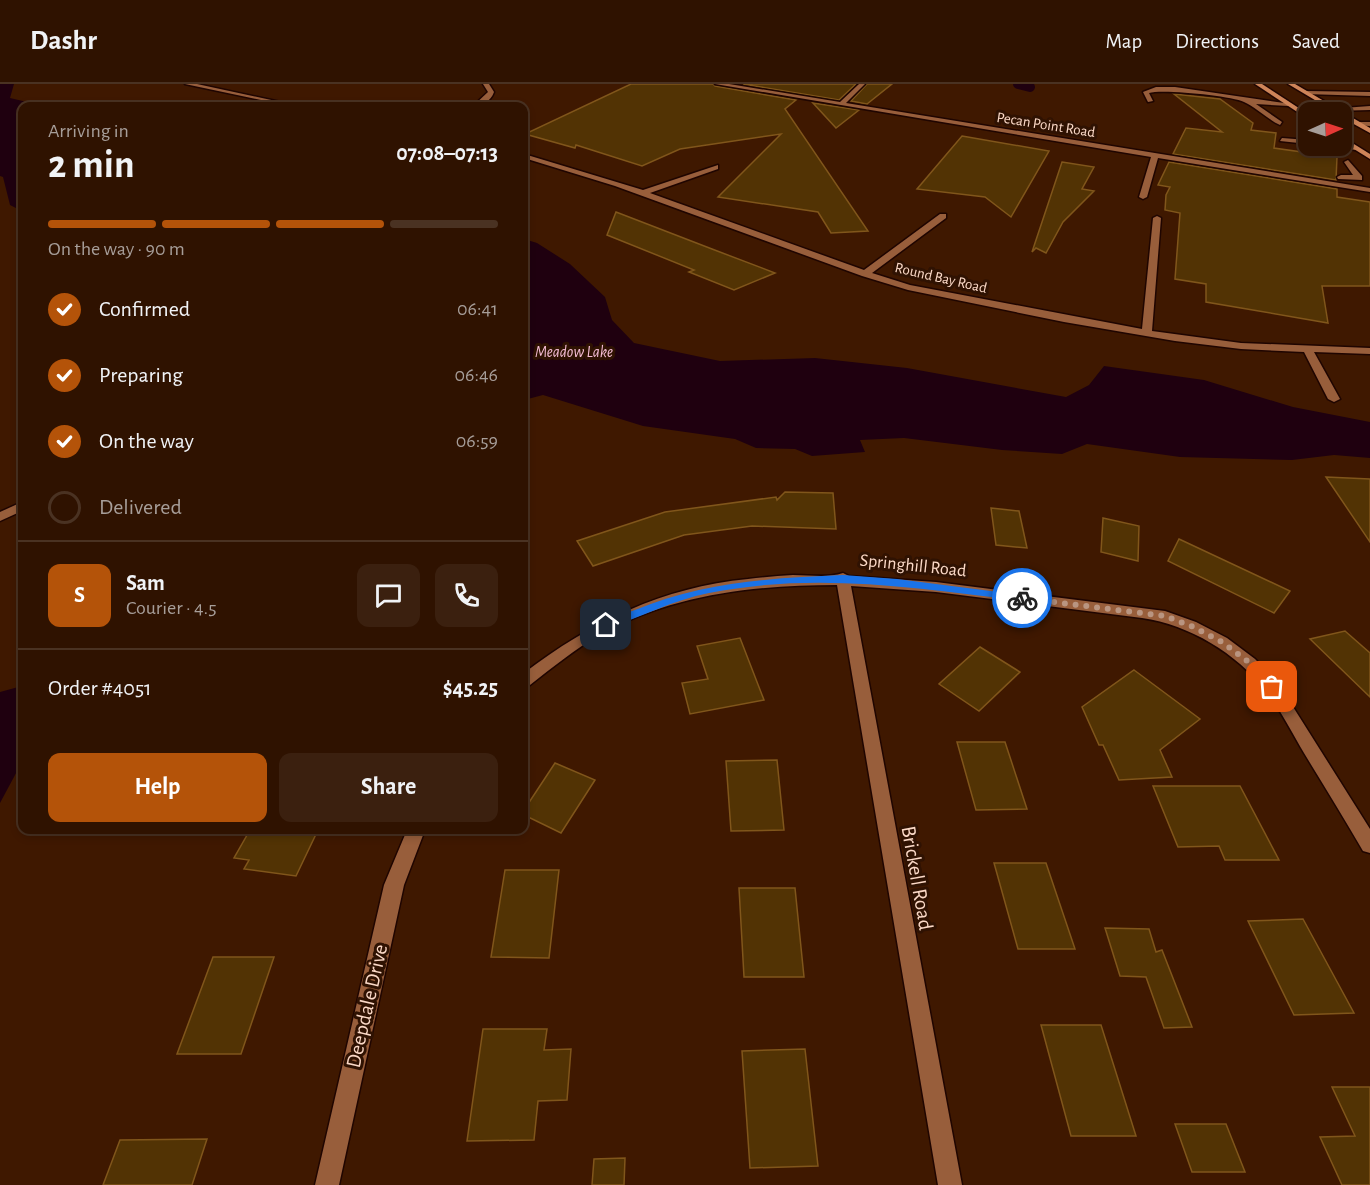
<!DOCTYPE html>
<meta charset="utf-8">
<style>
body{margin:0;font-family:"Alegreya Sans",sans-serif;background:#3b200f;color:#f1f3f6;height:100vh;display:flex;flex-direction:column;font-size:22px;white-space:nowrap}
*{box-sizing:border-box;margin:0}
p{font-size:20px;color:#a79e99}
.icon{flex:none;width:33px;height:33px;fill:none;stroke:currentColor;stroke-width:2;stroke-linecap:round;stroke-linejoin:round}
.map{position:relative;flex:1;overflow:hidden}
.sheet{position:absolute;left:18px;top:18px;width:510px;height:732px;display:flex;flex-direction:column;background:#2f1200;border-radius:12px;box-shadow:0 3px 9px #0003,0 0 0 2px #4a3222}
.sheet>*{flex:none}
.needle{width:39px;rotate:87deg}
.buttons{position:absolute;left:1298px;top:18px;display:grid;gap:12px}
.buttons a{display:grid;place-items:center;width:54px;height:54px;border-radius:12px;background:#2f1200;box-shadow:0 3px 9px #0003,0 0 0 2px #4a3222;font-size:30px}
.pin{position:absolute;display:grid;place-items:center;width:51px;height:51px;color:#fff;margin:-26px;border-radius:12px;box-shadow:0 3px 9px #0006}
.courier{position:absolute;display:grid;place-items:center;width:60px;height:60px;margin:-30px;border:4px solid #1a73e8;border-radius:50%;background:#fff;color:#222;box-shadow:0 2px 8px #0007}
.headline em{font-style:normal;font-weight:600}
.headline div{display:flex;flex-direction:column-reverse}
.headline{display:flex;align-items:center;justify-content:space-between;height:102px;padding:0 30px}
h1{font-size:39px;font-weight:600;line-height:45px}
.bar{display:grid;grid-template-columns:repeat(4,1fr);gap:9px 6px;align-content:center;height:72px;padding:0 30px}
.bar i{height:8px;border-radius:4px;background:#4a3222}
.bar .selected{background:#b45309}
.bar p{grid-column:span 4}
.line{display:flex;align-items:center;gap:15px;padding:0 30px;border-top:2px solid #4a3222}
.line div{flex:1}
.round{display:grid;place-items:center;flex:none;width:63px;height:63px;border-radius:12px;background:#3b200f}
ol{padding:0 30px;list-style:none}
li{display:flex;align-items:center;gap:18px;height:66px}
li p{margin-inline-start:auto}
li .icon{padding:6px;border-radius:50%;background:#b45309;color:#fff;stroke-width:4}
li:last-child{color:#a79e99}
li i{width:33px;height:33px;border:3px solid #4a3222;border-radius:50%}
.cta{display:flex;gap:12px;margin-top:auto;padding:12px 30px}
.cta a{flex:1;height:69px;border-radius:12px;background:#b45309;color:#fff;font-size:24px;font-weight:600;line-height:69px;text-align:center}
.cta a+a{background:#3b200f;color:#f1f3f6}
header{display:flex;align-items:center;gap:36px;box-sizing:border-box;height:84px;padding:0 30px;background:#2f1200;border-bottom:2px solid #4a3222}
header strong{font-size:28px}
nav{display:flex;gap:33px;margin-inline-start:auto;font-size:21px}
.map>svg:first-child{display:block}
</style>
<header>
<strong>Dashr</strong>
<nav><a>Map</a><a>Directions</a><a>Saved</a></nav>
</header>
<div class="map">
<svg width="1370" height="1101" viewBox="0 0 1370 1101">
<rect width="100%" height="100%" fill="#3f1800"/>
<g fill="#1f000f">
<polygon points="0,0 14,0 10,14 44,22 22,22 22,127 10,121 3,93 0,92"/>
<polygon points="524,155 537,159 570,180 605,213 612,236 634,259 720,277 815,274 907,284 1066,313 1089,301 1104,282 1204,296 1293,323 1370,338 1370,374 1334,371 1292,376 1180,373 1087,360 1062,370 1002,366 904,354 860,356 865,368 812,372 795,365 756,364 735,355 643,342 543,311 524,316"/>
<polygon points="22,602 22,678 0,719 0,608"/>
</g>
<g fill="none" stroke-linecap="round" stroke-linejoin="round">
<polyline stroke="#1f000f" stroke-width="10" points="1018,0 1030,3"/>
</g>
<g fill="#523304" stroke="#80561b" stroke-width="1.5">
<polygon points="631,0 713,0 715,2 796,16 785,25 868,147 831,149 818,128 718,113 781,50 680,65 642,82 576,61 575,64 525,50"/>
<polygon points="743,0 856,0 839,16"/>
<polygon points="867,0 892,0 867,20 851,17"/>
<polygon points="1174,10 1220,15 1253,39 1251,46 1276,49 1274,64 1337,73 1336,96 1173,70 1186,44 1222,48"/>
<polygon points="813,19 859,26 836,44"/>
<polygon points="962,52 1049,67 1011,133 985,113 917,105"/>
<polygon points="1062,78 1094,83 1082,105 1094,107 1063,138 1046,169 1036,164 1032,168"/>
<polygon points="1169,78 1337,105 1337,113 1370,118 1370,202 1322,202 1328,239 1206,218 1206,200 1175,195 1180,129 1165,126 1166,111 1170,103 1158,101"/>
<polygon points="616,128 712,165 775,189 734,206 689,188 694,186 607,151"/>
<polygon points="1326,393 1370,395 1370,458"/>
<polygon points="785,408 833,409 836,445 752,442 684,451 593,482 577,457 665,428 776,413 777,416"/>
<polygon points="991,424 1019,427 1027,464 996,461"/>
<polygon points="1103,434 1139,442 1138,477 1101,468"/>
<polygon points="1179,455 1290,507 1274,529 1168,477"/>
<polygon points="1345,547 1370,569 1370,613 1310,555"/>
<polygon points="740,554 764,616 690,630 682,599 708,595 697,562"/>
<polygon points="980,563 1020,588 979,627 939,600"/>
<polygon points="1134,586 1200,635 1160,666 1172,693 1119,696 1103,661 1099,661 1082,623"/>
<polygon points="957,658 1005,658 1027,725 976,726"/>
<polygon points="777,676 784,746 731,747 726,677"/>
<polygon points="555,679 595,696 561,749 524,731 524,726"/>
<polygon points="1153,702 1240,702 1279,776 1225,776 1219,762 1178,763"/>
<polygon points="250,746 318,746 296,792 244,785 249,776 234,774"/>
<polygon points="994,779 1046,779 1075,865 1018,865"/>
<polygon points="505,786 559,786 549,874 491,873"/>
<polygon points="739,804 795,804 804,893 744,893"/>
<polygon points="1303,835 1354,929 1294,931 1248,837"/>
<polygon points="1105,844 1149,845 1156,868 1162,866 1192,943 1164,944 1146,893 1120,892"/>
<polygon points="213,873 274,873 241,970 177,970"/>
<polygon points="1041,941 1101,941 1136,1052 1071,1052"/>
<polygon points="483,945 547,945 544,966 571,965 567,1016 538,1017 534,1056 467,1057"/>
<polygon points="805,965 818,1082 750,1084 742,967"/>
<polygon points="1332,1003 1370,1003 1370,1101 1342,1101 1320,1053 1355,1052"/>
<polygon points="1175,1040 1226,1040 1245,1088 1192,1088"/>
<polygon points="207,1055 192,1101 103,1101 120,1056"/>
<polygon points="625,1074 624,1101 592,1101 594,1075"/>
</g>
<g fill="none" stroke-linecap="round" stroke-linejoin="round">
<defs>
<g id="minor">
<polygon points="185,0 197,0 299,22 289,22"/>
<path d="M483,0H489L494,8C491,17 482,22 473,22L488,8Z"/>
<polygon points="715,0 729,0 840,18 859,0 865,0 846,19 1370,104 1370,108 1158,74 1147,113 1143,115 1139,113 1151,73"/>
<path d="M1156,3H1175L1291,20L1288,22L1256,20L1282,38L1280,41C1267,35 1256,23 1244,18C1231,12 1163,5 1149,9L1153,17L1148,18L1143,8Z"/>
<polygon points="1307,7 1370,8 1370,12 1305,10"/>
<polygon points="1370,22 1370,26 1333,27 1330,25"/>
<polygon points="1358,38 1370,38 1370,42 1356,41"/>
<polygon points="1282,54 1308,56 1308,60 1280,57"/>
<polygon points="1341,60 1359,64 1355,66 1332,62"/>
<polygon points="524,70 643,106 718,81 718,85 650,109 864,186 940,130 946,130 946,134 872,189 910,201 1142,245 1153,134 1157,132 1161,134 1152,247 1241,259 1370,264 1370,270 1314,268 1340,315 1334,318 1328,315 1304,268 1241,265 1175,257 1064,238 908,206 862,192 615,102 524,74"/>
<polygon points="1348,76 1362,92 1362,96 1338,95 1337,93 1341,91 1353,91 1344,78"/>
<polygon points="22,418 22,427 0,437 0,428"/>
<path d="M843,489L849,492L936,498L1165,527L1196,538L1227,554L1255,575L1278,599L1370,745V769L1363,767C1344,734 1324,702 1304,669C1292,649 1280,625 1266,607C1236,569 1190,541 1142,534L936,508L851,502L962,1101H938L837,501C755,501 673,510 601,550C575,565 553,583 530,601L524,603V589C591,538 663,503 748,495C763,493 778,492 793,491C810,491 828,494 843,489Z"/>
<polygon points="407,746 425,746 404,801 339,1101 315,1101 384,801"/>
</g>
<g id="major">
<polygon points="1255,0 1262,0 1308,30 1308,35"/>
<polygon points="1288,0 1295,0 1370,44 1370,49 1341,33 1341,28 1335,28"/>
<polygon points="1341,52 1370,70 1370,75 1341,57"/>
</g>
</defs>
<use href="#minor" stroke="#1f0500" stroke-width="3"/>
<use href="#major" stroke="#1f0500" stroke-width="3"/>
<use href="#minor" fill="#985e3b" fill-rule="evenodd"/>
<use href="#major" fill="#ce8458" fill-rule="evenodd"/>
</g>
<path fill="#1a73e8" d="M843,491L897,495L1022,511L1027,514L1022,517C918,504 814,488 709,509C673,516 641,533 606,545L601,541C609,533 624,530 635,526C702,498 771,494 843,491Z"/>
<g fill="none" stroke-linecap="round" stroke-linejoin="round">
<polyline stroke="#b99581" stroke-width="6" stroke-dasharray="0 10.8" points="1022,514 1165,532 1191,542 1222,558 1250,579 1272,603"/>
</g>
<g text-anchor="middle" dominant-baseline="central" stroke-width="6" stroke-linejoin="round" paint-order="stroke">
<g font-size="15" fill="#fbd9c7" stroke="#2f1202">
<text transform="translate(1046 41) rotate(9)">Pecan Point Road</text>
<text transform="translate(941 194) rotate(13)">Round Bay Road</text>
</g>
<g font-size="16" font-style="italic" fill="#f7bed7" stroke="#2f1202">
<text x="574" y="268">Meadow Lake</text>
</g>
<g font-size="18" fill="#fbd9c7" stroke="#2f1202">
<text transform="translate(913 482) rotate(6)">Springhill Road</text>
</g>
<g font-size="21" fill="#fbd9c7" stroke="#2f1202">
<text transform="translate(917 794) rotate(80)">Brickell Road</text>
<text transform="translate(367 922) rotate(-77)">Deepdale Drive</text>
</g>
</g>
</svg>
<div class="buttons">
<a><svg class="needle" viewBox="-14 -14 28 28"><path d="M0-13l5 13h-10z" fill="#e53935"/><path d="M0 13l5-13h-10z" fill="#a79e99"/></svg></a>
</div>
<div class="pin" style="left:1272px;top:603px;background:#ea580c"><svg class="icon" aria-label="bag" viewBox="0 0 24 24"><path d="M5 8h14l-1 12H6zM9 8a3 3 0 0 1 6 0"/></svg></div>
<div class="pin" style="left:606px;top:541px;background:#1f2937"><svg class="icon" aria-label="home" viewBox="0 0 24 24"><path d="M3 11l9-7 9 7M6 9v11h12V9"/></svg></div>
<div class="courier" style="left:1022px;top:514px"><svg class="icon" aria-label="bike" viewBox="0 0 24 24"><circle cx="6" cy="16" r="4"/><circle cx="18" cy="16" r="4"/><path d="M6 16l4-8h5l3 8M10 8l3 8H6M13 5h3"/></svg></div>
<section class="sheet">
<div class="headline"><div><h1>2 min</h1><p>Arriving in</p></div><em>07:08–07:13</em></div>
<div class="bar"><i class="selected"></i><i class="selected"></i><i class="selected"></i><i></i><p>On the way · 90 m</p></div>
<ol>
<li><svg class="icon" aria-label="check" viewBox="0 0 24 24"><path d="M5 12l5 5 9-10"/></svg>Confirmed<p>06:41</p></li>
<li><svg class="icon" aria-label="check" viewBox="0 0 24 24"><path d="M5 12l5 5 9-10"/></svg>Preparing<p>06:46</p></li>
<li><svg class="icon" aria-label="check" viewBox="0 0 24 24"><path d="M5 12l5 5 9-10"/></svg>On the way<p>06:59</p></li>
<li><i></i>Delivered</li>
</ol>
<div class="line" style="height:108px"><b class="round" style="background:#b45309;color:#fff">S</b><div><b>Sam</b><p>Courier · 4.5</p></div><a class="round"><svg class="icon" aria-label="chat" viewBox="0 0 24 24"><path d="M4 5h16v11H9l-5 4z"/></svg></a><a class="round"><svg class="icon" aria-label="phone" viewBox="0 0 24 24"><path d="M5 4h4l2 5-3 2q2 4 5 5l2-3 5 2v4C11 20 4 13 5 4z"/></svg></a></div>
<div class="line" style="height:78px"><div>Order #4051</div><b>$45.25</b></div>
<div class="cta"><a>Help</a><a>Share</a></div>
</section>
</div>
